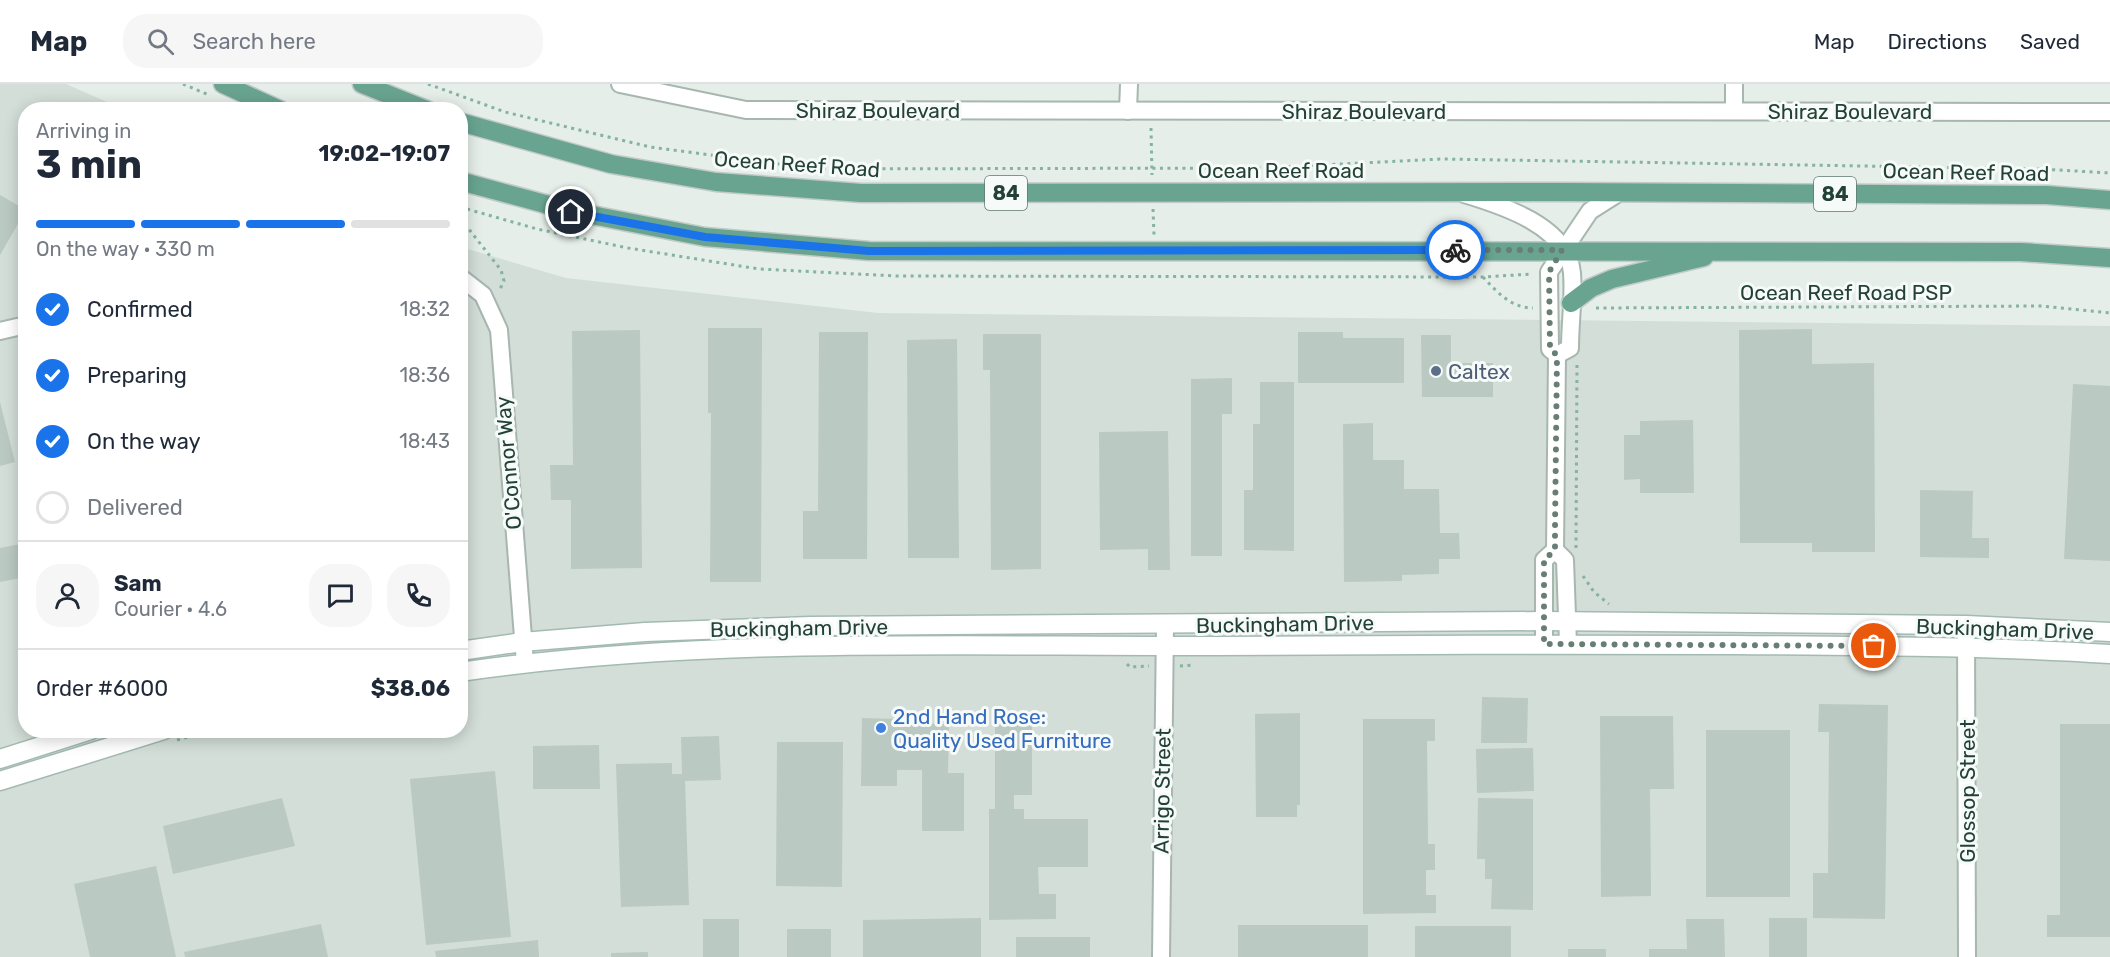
<!DOCTYPE html>
<meta charset="utf-8">
<style>
body{margin:0;font-family:Rubik,sans-serif;background:#f6f6f7;color:#1f2937;height:100vh;display:flex;flex-direction:column;font-size:22px;white-space:nowrap}
*{box-sizing:border-box;margin:0}
p{font-size:20px;color:#747a83}
.icon{flex:none;width:33px;height:33px;fill:none;stroke:currentColor;stroke-width:2;stroke-linecap:round;stroke-linejoin:round}
.map{position:relative;flex:1;overflow:hidden}
.drawer{position:absolute;left:18px;top:18px;width:450px;height:636px;display:flex;flex-direction:column;background:#fff;border-radius:24px;box-shadow:0 3px 15px #0003}
.drawer>*{flex:none}
.pin{position:absolute;display:grid;place-items:center;width:51px;height:51px;color:#fff;margin:-26px;border:3px solid #fff;border-radius:50%;box-shadow:0 2px 6px #0007}
.courier{position:absolute;display:grid;place-items:center;width:60px;height:60px;margin:-30px;border:4px solid #1a73e8;border-radius:50%;background:#fff;color:#222;box-shadow:0 2px 8px #0007}
.head em{font-style:normal;font-weight:700}
.head div{display:flex;flex-direction:column-reverse}
.head{display:flex;align-items:center;justify-content:space-between;height:102px;padding:0 18px}
h1{font-size:39px;font-weight:700;line-height:45px}
.bar{display:grid;grid-template-columns:repeat(4,1fr);gap:9px 6px;align-content:center;height:72px;padding:0 18px}
.bar i{height:8px;border-radius:4px;background:#e0e1e3}
.bar .on{background:#1a73e8}
.bar p{grid-column:span 4}
.line{display:flex;align-items:center;gap:15px;padding:0 18px;border-top:2px solid #e0e1e3}
.line div{flex:1}
.round{display:grid;place-items:center;flex:none;width:63px;height:63px;border-radius:24px;background:#f6f6f7}
ol{padding:0 18px;list-style:none}
li{display:flex;align-items:center;gap:18px;height:66px}
li p{margin-inline-start:auto}
li .icon{padding:6px;border-radius:50%;background:#1a73e8;color:#fff;stroke-width:4}
li:last-child{color:#747a83}
li i{width:33px;height:33px;border:3px solid #e0e1e3;border-radius:50%}
header{display:flex;align-items:center;gap:36px;box-sizing:border-box;height:84px;padding:0 30px;background:#fff;border-bottom:2px solid #e0e1e3}
header strong{font-size:28px}
nav{display:flex;gap:33px;margin-inline-start:auto;font-size:21px}
.search{width:420px;height:54px;background:#f6f6f7;display:flex;align-items:center;gap:15px;box-sizing:border-box;padding:0 21px;border-radius:24px;color:#747a83;font-size:22px}
.map>svg:first-child{display:block}
</style>
<header>
<strong>Map</strong>
<div class="search"><svg class="icon" aria-label="search" viewBox="0 0 24 24"><circle cx="10" cy="10" r="6"/><path d="M15 15l6 6"/></svg>Search here</div>
<nav><a>Map</a><a>Directions</a><a>Saved</a></nav>
</header>
<div class="map">
<svg width="2110" height="873" viewBox="0 0 2110 873">
<rect width="100%" height="100%" fill="#e5eee9"/>
<polygon fill="#d3ded8" points="0,0 66,0 123,25 26,26 26,646 460,646 461,163 566,194 878,229 2110,242 2110,873 0,873"/>
<g fill="#bac9c2">
<polygon points="0,111 26,126 0,171"/>
<polygon points="708,244 762,244 761,498 710,498 711,329 708,329"/>
<polygon points="1812,245 1812,280 1874,279 1875,468 1812,468 1812,459 1740,459 1739,246"/>
<polygon points="640,246 642,484 571,485 571,416 551,416 550,381 573,381 572,247"/>
<polygon points="819,248 868,248 867,475 803,475 803,427 818,427"/>
<polygon points="1298,248 1343,248 1343,254 1404,254 1404,299 1298,299"/>
<polygon points="983,250 1041,250 1041,485 991,486 990,286 983,286"/>
<polygon points="1421,251 1451,251 1451,279 1493,279 1493,313 1422,313"/>
<polygon points="957,255 959,474 908,474 907,256"/>
<polygon points="1232,294 1232,330 1222,330 1222,472 1191,472 1191,295"/>
<polygon points="1260,298 1294,298 1294,467 1244,466 1244,406 1253,406 1253,340 1260,340"/>
<polygon points="2073,300 2110,302 2110,477 2064,475"/>
<polygon points="0,318 15,378 0,382"/>
<polygon points="1693,336 1694,409 1640,409 1640,395 1624,396 1624,351 1640,351 1640,337"/>
<polygon points="1373,339 1373,376 1404,376 1404,405 1439,405 1440,449 1459,449 1460,475 1439,475 1439,490 1402,491 1402,497 1344,498 1343,340"/>
<polygon points="1168,347 1170,486 1148,486 1148,465 1100,466 1099,348"/>
<polygon points="1920,406 1973,407 1972,454 1989,454 1989,474 1920,473"/>
<polygon points="26,459 26,493 0,498 0,464"/>
<polygon points="1482,613 1528,614 1527,659 1481,659"/>
<polygon points="1819,620 1888,621 1885,835 1813,834 1813,789 1828,789 1829,648 1818,648"/>
<polygon points="1300,629 1300,721 1297,721 1297,733 1256,733 1255,630"/>
<polygon points="1600,632 1673,632 1674,705 1650,705 1651,812 1601,813"/>
<polygon points="862,634 899,635 899,639 949,640 948,689 964,689 964,747 922,747 922,686 897,686 897,702 861,702"/>
<polygon points="1363,635 1435,635 1435,657 1427,657 1428,760 1435,760 1435,786 1426,786 1426,811 1436,811 1436,829 1363,830"/>
<polygon points="995,640 1032,640 1032,711 1014,711 1014,725 1024,725 1024,735 1088,735 1088,783 1038,783 1039,810 1056,810 1056,835 989,836 989,725 995,725"/>
<polygon points="2060,640 2110,640 2110,853 2047,853 2047,831 2060,831"/>
<rect x="1706" y="646" width="84" height="167"/>
<polygon points="719,652 721,696 685,697 689,821 621,823 616,680 672,679 672,690 682,690 681,653"/>
<polygon points="777,658 843,658 842,803 776,802"/>
<polygon points="599,661 600,705 533,705 533,662"/>
<polygon points="1533,664 1534,707 1477,709 1476,665"/>
<polygon points="495,687 511,853 426,861 410,695"/>
<polygon points="282,714 295,762 173,790 163,742"/>
<polygon points="1478,714 1533,715 1533,826 1491,825 1492,795 1485,795 1485,775 1477,775"/>
<polygon points="156,782 176,873 90,873 74,800"/>
<polygon points="981,834 981,873 863,873 863,836"/>
<rect x="1769" y="834" width="38" height="39"/>
<rect x="703" y="835" width="36" height="38"/>
<polygon points="1686,835 1724,835 1725,873 1649,873 1649,865 1687,865"/>
<polygon points="321,840 328,873 185,873 184,868"/>
<rect x="1238" y="841" width="130" height="32"/>
<rect x="1415" y="842" width="96" height="31"/>
<rect x="787" y="845" width="44" height="28"/>
<rect x="1016" y="853" width="74" height="20"/>
<polygon points="538,856 539,873 436,873 435,867"/>
<rect x="1568" y="865" width="38" height="8"/>
<polygon points="648,868 648,873 611,873 611,869"/>
</g>
<g fill="none" stroke-linecap="round" stroke-linejoin="round">
<defs>
<g id="street">
<polyline points="620,0 746,26 2110,28"/>
<polyline points="1734,0 1734,27"/>
<polyline points="1128,27 1129,0"/>
<path d="M1464,110C1501,121 1568,142 1572,189C1574,213 1570,239 1570,264L1557,271"/>
<polyline points="460,193 483,211 499,246 525,579"/>
<polyline points="0,247 26,241"/>
<polyline points="1557,271 1555,466 1565,476 1568,560"/>
<polyline points="1557,271 1550,265 1549,188 1590,127 1620,108"/>
<polyline points="1966,541 1967,873"/>
<polyline points="1544,560 1544,476 1555,466"/>
<polyline points="1161,873 1165,541"/>
</g>
<g id="secondary">
<polyline points="460,567 522,558 645,548 810,542 1543,537 1966,541 2110,548"/>
<path d="M460,588C709,552 964,563 1214,562C1388,561 1563,560 1737,561C1861,562 1986,562 2110,570"/>
<polyline points="0,675 91,646"/>
<polyline points="0,697 164,646"/>
</g>
<g id="primary">
<polyline points="223,0 280,26"/>
<polyline points="362,0 427,26"/>
<polyline points="460,38 611,80 716,98 861,109 1559,108 2047,111 2110,116"/>
<polyline points="460,97 571,127 705,153 869,167 2021,168 2110,174"/>
<polyline points="1571,219 1591,204 1612,195 1704,173"/>
</g>
</defs>
<use href="#street" stroke="#a7b7b0" stroke-width="20"/>
<use href="#secondary" stroke="#a3bab1" stroke-width="21"/>
<use href="#primary" stroke="#c1cac7" stroke-width="21"/>
<g stroke="#85b2a1" stroke-width="3" stroke-dasharray="3 4.5" stroke-linecap="butt">
<polyline points="183,0 209,11"/>
<polyline points="428,0 505,28 650,63 817,85 1260,84 1442,75 2041,85 2110,89"/>
<polyline points="1151,44 1152,91"/>
<polyline points="460,123 537,145 628,164 759,185 897,192 1483,193 1532,190"/>
<polyline points="1153,125 1154,151"/>
<polyline points="460,134 501,186 504,197 499,207"/>
<path d="M1483,193C1497,208 1511,224 1533,224"/>
<polyline points="1596,224 2042,222 2110,229"/>
<polyline points="1576,464 1577,278"/>
<polyline points="1583,492 1594,508 1609,520"/>
<polyline points="1127,580 1130,583 1149,582"/>
<polyline points="1180,582 1194,581"/>
<polyline points="177,656 216,646"/>
</g>
<use href="#street" stroke="#fff" stroke-width="16"/>
<use href="#secondary" stroke="#fff" stroke-width="18"/>
<use href="#primary" stroke="#69a491" stroke-width="18"/>
</g>
<g fill="none" stroke-linecap="round" stroke-linejoin="round">
<polyline stroke="#677e75" stroke-width="6" stroke-dasharray="0 10.8" points="1455,166 1562,166 1549,188 1550,265 1557,271 1555,444 1555,466 1544,476 1544,560 1874,562"/>
<polyline stroke="#1a73e8" stroke-width="8" points="571,128 705,153 869,167 1455,166"/>
</g>
<circle fill="#5c6f8a" stroke="#f6faf8" stroke-width="2" cx="1436" cy="287" r="6"/>
<circle fill="#3f7fe0" stroke="#f6faf8" stroke-width="2" cx="881" cy="644" r="6"/>
<g text-anchor="middle" dominant-baseline="central" stroke-width="6" stroke-linejoin="round" paint-order="stroke">
<g fill="#f6faf8" stroke="#627871" stroke-width="1.5">
<rect x="985" y="92" width="42" height="34" rx="4.5"/>
<rect x="1814" y="93" width="42" height="34" rx="4.5"/>
</g>
<g font-size="20" font-weight="bold" fill="#234137">
<text x="1006" y="109">84</text>
<text x="1835" y="110">84</text>
</g>
<g font-size="21" fill="#234137" stroke="#f6faf8">
<text x="878" y="26">Shiraz Boulevard</text>
<text x="1364" y="27">Shiraz Boulevard</text>
<text x="1850" y="27">Shiraz Boulevard</text>
<text transform="translate(797 80) rotate(4)">Ocean Reef Road</text>
<text x="1281" y="86">Ocean Reef Road</text>
<text transform="translate(1966 88) rotate(1)">Ocean Reef Road</text>
<text x="1846" y="208">Ocean Reef Road PSP</text>
<text transform="translate(508 379) rotate(-95)">O'Connor Way</text>
<text transform="translate(1285 540) rotate(-1)">Buckingham Drive</text>
<text transform="translate(799 544) rotate(-1)">Buckingham Drive</text>
<text transform="translate(2005 545) rotate(2)">Buckingham Drive</text>
<text transform="translate(1162 707) rotate(-89)">Arrigo Street</text>
<text transform="translate(1967 707) rotate(-90)">Glossop Street</text>
</g>
<g font-size="21" fill="#4e5e75" stroke="#f6faf8" text-anchor="start">
<text x="1448" y="287">Caltex</text>
</g>
<g font-size="21" fill="#366cbe" stroke="#f6faf8" text-anchor="start">
<text x="893" y="632">2nd Hand Rose:<tspan x="893" dy="24">Quality Used Furniture</tspan></text>
</g>
</g>
</svg>
<div class="pin" style="left:1874px;top:562px;background:#ea580c"><svg class="icon" aria-label="bag" viewBox="0 0 24 24"><path d="M5 8h14l-1 12H6zM9 8a3 3 0 0 1 6 0"/></svg></div>
<div class="pin" style="left:571px;top:128px;background:#1f2937"><svg class="icon" aria-label="home" viewBox="0 0 24 24"><path d="M3 11l9-7 9 7M6 9v11h12V9"/></svg></div>
<div class="courier" style="left:1455px;top:166px"><svg class="icon" aria-label="bike" viewBox="0 0 24 24"><circle cx="6" cy="16" r="4"/><circle cx="18" cy="16" r="4"/><path d="M6 16l4-8h5l3 8M10 8l3 8H6M13 5h3"/></svg></div>
<section class="drawer">
<div class="head"><div><h1>3 min</h1><p>Arriving in</p></div><em>19:02–19:07</em></div>
<div class="bar"><i class="on"></i><i class="on"></i><i class="on"></i><i></i><p>On the way · 330 m</p></div>
<ol>
<li><svg class="icon" aria-label="check" viewBox="0 0 24 24"><path d="M5 12l5 5 9-10"/></svg>Confirmed<p>18:32</p></li>
<li><svg class="icon" aria-label="check" viewBox="0 0 24 24"><path d="M5 12l5 5 9-10"/></svg>Preparing<p>18:36</p></li>
<li><svg class="icon" aria-label="check" viewBox="0 0 24 24"><path d="M5 12l5 5 9-10"/></svg>On the way<p>18:43</p></li>
<li><i></i>Delivered</li>
</ol>
<div class="line" style="height:108px"><a class="round"><svg class="icon" aria-label="person" viewBox="0 0 24 24"><circle cx="12" cy="8" r="4"/><path d="M4 21q1-7 8-7t8 7"/></svg></a><div><b>Sam</b><p>Courier · 4.6</p></div><a class="round"><svg class="icon" aria-label="chat" viewBox="0 0 24 24"><path d="M4 5h16v11H9l-5 4z"/></svg></a><a class="round"><svg class="icon" aria-label="phone" viewBox="0 0 24 24"><path d="M5 4h4l2 5-3 2q2 4 5 5l2-3 5 2v4C11 20 4 13 5 4z"/></svg></a></div>
<div class="line" style="height:78px"><div>Order #6000</div><b>$38.06</b></div>
</section>
</div>
